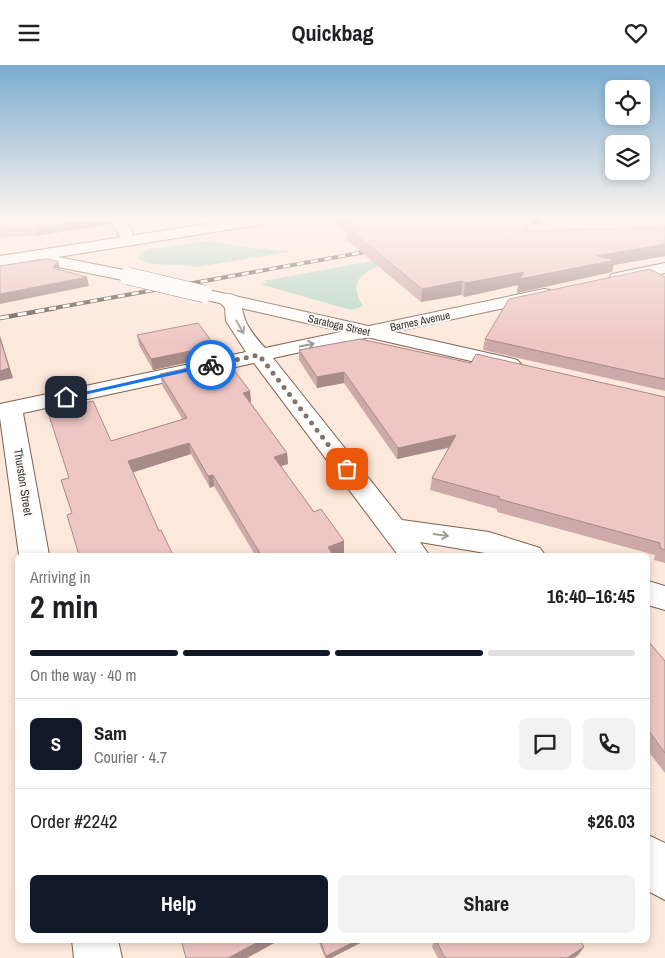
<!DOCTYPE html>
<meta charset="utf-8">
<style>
body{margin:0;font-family:"Archivo Narrow",sans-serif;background:#f2f2f2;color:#202124;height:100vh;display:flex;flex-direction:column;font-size:19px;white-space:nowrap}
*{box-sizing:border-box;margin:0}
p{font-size:16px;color:#757577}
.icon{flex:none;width:28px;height:28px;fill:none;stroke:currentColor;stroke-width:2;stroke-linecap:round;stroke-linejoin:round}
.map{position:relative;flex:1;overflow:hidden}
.details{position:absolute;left:15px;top:488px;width:635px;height:390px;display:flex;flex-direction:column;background:#fff;border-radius:8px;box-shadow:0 2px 8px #0003}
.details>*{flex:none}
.buttons{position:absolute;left:605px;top:15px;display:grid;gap:10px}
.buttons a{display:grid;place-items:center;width:45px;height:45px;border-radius:8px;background:#fff;box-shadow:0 2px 8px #0003;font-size:25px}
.pin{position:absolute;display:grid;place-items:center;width:42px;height:42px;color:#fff;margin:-21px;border-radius:10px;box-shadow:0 2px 8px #0006}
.courier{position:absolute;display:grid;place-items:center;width:50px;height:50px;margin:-25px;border:4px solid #1a73e8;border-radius:50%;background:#fff;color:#222;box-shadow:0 1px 6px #0007}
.headline em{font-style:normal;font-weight:800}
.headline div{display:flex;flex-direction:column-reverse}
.headline{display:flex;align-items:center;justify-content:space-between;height:85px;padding:0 15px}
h1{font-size:32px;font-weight:800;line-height:38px}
.bar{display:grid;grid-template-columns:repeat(4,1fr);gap:8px 5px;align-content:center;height:60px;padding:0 15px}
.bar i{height:6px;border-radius:4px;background:#e0e0e0}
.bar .selected{background:#111827}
.bar p{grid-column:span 4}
.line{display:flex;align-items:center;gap:12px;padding:0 15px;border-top:1px solid #e0e0e0}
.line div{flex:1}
.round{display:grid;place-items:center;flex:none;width:52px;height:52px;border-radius:8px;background:#f2f2f2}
.primary-button{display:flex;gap:10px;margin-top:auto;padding:10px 15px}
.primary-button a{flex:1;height:58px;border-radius:8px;background:#111827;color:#fff;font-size:20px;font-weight:800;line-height:58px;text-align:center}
.primary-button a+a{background:#f2f2f2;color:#202124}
header{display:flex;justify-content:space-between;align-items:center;height:65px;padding:0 15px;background:#fff;font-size:22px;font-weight:800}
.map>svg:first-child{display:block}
</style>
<header><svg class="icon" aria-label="menu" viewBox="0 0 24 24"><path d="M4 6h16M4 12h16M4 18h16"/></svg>Quickbag<svg class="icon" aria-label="heart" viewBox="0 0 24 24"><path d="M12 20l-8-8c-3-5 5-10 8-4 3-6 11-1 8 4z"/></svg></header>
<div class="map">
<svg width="665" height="893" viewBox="0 0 665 893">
<rect width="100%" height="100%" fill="#fde8dc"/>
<g fill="#b6d8c5">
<path d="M206,176L269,185L294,186L198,202C183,198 151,203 138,193L140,188L150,184Z"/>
<path d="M377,195L382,200C359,209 349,217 363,241L351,245L260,219L269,218L263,216Z"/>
</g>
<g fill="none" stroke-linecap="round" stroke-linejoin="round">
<defs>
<g id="minor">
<polygon points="110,155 125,155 133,169 130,172 120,172"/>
<polygon points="665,198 665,208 618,218 612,217 609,213 612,209"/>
<path d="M544,224L550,225L553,229L550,233L273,293L402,455L489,467L540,483L545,490H497L420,477L429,490H398L254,298L23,348L49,490H19L0,353V339L246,287L226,256L225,243L217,234L220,230C243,224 240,243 246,257C250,266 258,275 265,283Z"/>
<polygon points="648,516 665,521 665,545 648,540"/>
<polygon points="648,770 665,778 665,835 648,826"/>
<polygon points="72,875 118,875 122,893 74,893"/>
</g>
<g id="secondary">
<polygon points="232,155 270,155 263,159 58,192 134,207 137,211 134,215 128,216 43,199 41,194 0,201 0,191"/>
<polygon points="204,224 510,293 517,295 521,299 517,303 510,305 198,233 195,229 198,225"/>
</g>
</defs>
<use href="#minor" stroke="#7d614f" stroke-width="2"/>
<use href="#secondary" stroke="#7d614f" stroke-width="2"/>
<use href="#minor" fill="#fff" fill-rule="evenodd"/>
<use href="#secondary" fill="#fff" fill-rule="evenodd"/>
<defs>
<g id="rail-far1">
<polyline points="512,161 547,155"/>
<polyline points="49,244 376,185"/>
</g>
<polyline id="rail" points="0,253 56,243"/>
</defs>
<use href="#rail-far1" stroke="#64564e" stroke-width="4"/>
<use href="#rail" stroke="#64564e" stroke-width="4.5"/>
<use href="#rail-far1" stroke="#fafafa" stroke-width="2.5" stroke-dasharray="7" stroke-linecap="butt"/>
<use href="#rail" stroke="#fafafa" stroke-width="3" stroke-dasharray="9" stroke-linecap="butt"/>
<defs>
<polyline id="secondary-bridge" points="128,211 204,229"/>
</defs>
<use href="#secondary-bridge" stroke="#7d614f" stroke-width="18" stroke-linecap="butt"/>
<use href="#secondary-bridge" stroke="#fff" stroke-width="17"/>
</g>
<g fill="#cdaaa9">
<polygon points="0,155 110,155 110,159 37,171 0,172"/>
<polygon points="332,155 526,155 527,166 665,162 665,191 614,200 612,207 517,228 518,220 464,232 461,230 421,237 347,175 347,168"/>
<polygon points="665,212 665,326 483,285 485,274"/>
<polygon points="137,270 215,281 216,291 153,305 139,280"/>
<polygon points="299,285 471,298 665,332 665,498 654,495 655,490 497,447 497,444 430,425 432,413 449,383 397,394 344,318 317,323 299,295"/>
<polygon points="160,309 250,326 251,337 250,337 287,388 288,399 281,401 314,447 344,476 344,488 339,490 255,490 214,421 210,423 191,389 133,407 159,466 173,490 72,448 69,413 111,376 183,355 162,320"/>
<polygon points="648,576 665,596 665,708 648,686"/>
<polygon points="318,875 366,875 331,893 325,893"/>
<polygon points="434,875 580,875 584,882 578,890 574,893 438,893 432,882"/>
</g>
<g fill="#a78b89">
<polygon points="83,155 110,155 110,159 37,171 34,163"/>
<polygon points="128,155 139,155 128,157"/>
<polygon points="665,179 665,191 614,200 612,207 517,228 518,220 464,232 465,218 597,191"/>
<polygon points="58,196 60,204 53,203"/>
<polygon points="87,212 89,221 0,239 0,229"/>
<polygon points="462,216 461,230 421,237 422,224"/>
<polygon points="0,271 13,313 0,316"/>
<polygon points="215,281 216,291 153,305 151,294"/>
<polygon points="344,307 344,318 317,323 317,312"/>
<polygon points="250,326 251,337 244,339 243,328"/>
<polygon points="456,370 454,381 397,394 398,383"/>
<polygon points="189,378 191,389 131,408 128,396"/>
<polygon points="287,388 288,399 275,403 274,392"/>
<polygon points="213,410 214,421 210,423 208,411"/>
<polygon points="344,476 344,488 339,490 328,490 328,482"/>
<polygon points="262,875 278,875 278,876 247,893 228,893"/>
<polygon points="358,875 366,875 331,893 326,893 326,891"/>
<polygon points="584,882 578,890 574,893 567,893"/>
</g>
<g fill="#eec6c4" stroke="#a78b89">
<polygon points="0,155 83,155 34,163 0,163"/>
<polygon points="347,155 526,155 527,166 665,162 665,179 597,191 615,195 520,214 524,207 465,218 462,216 422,224 348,163 354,162"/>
<polygon points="47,194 58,196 53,203 87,212 0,229 0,201"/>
<polygon points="650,204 665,212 665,314 485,274 509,234"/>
<polygon points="198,258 215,281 151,294 137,270"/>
<polygon points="0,273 9,303 0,306"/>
<polygon points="360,274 471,298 476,289 665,332 665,485 660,483 660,478 499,434 500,432 432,413 456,370 398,383 344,307 317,312 299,285"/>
<polygon points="226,295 250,326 243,328 287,388 274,392 314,447 321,444 344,476 328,482 333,490 261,490 213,410 208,411 189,378 128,396 159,466 161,465 173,490 79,490 67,450 72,448 61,415 69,413 48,347 93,336 111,376 187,353 160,309"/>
<polygon points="648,576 665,596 665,688 648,665"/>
<polygon points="181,875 262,875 228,893 186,893"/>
<polygon points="320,875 358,875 326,891"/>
<polygon points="436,875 580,875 584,882 567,893 445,893"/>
</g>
<defs><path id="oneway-shaft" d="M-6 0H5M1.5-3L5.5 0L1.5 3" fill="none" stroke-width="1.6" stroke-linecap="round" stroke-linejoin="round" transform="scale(1.25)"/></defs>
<g stroke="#a09a96">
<use href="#oneway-shaft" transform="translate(240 262) rotate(60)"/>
<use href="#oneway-shaft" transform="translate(307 280) rotate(-12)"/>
<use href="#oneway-shaft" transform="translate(441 470) rotate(8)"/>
</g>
<linearGradient id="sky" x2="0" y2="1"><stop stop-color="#7bacd0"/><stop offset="0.55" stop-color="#fef5ef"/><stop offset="1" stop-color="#fef5ef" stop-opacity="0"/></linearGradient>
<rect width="665" height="280" fill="url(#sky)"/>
<polygon fill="#1a73e8" points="211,298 213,301 66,334 62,332"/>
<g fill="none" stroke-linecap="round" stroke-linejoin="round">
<polyline stroke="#83746a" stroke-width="5" stroke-dasharray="0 9" points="211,300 259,290 347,404"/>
</g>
<g text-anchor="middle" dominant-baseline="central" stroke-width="4" stroke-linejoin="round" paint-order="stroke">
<g font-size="11" fill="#41352d" stroke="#fafafa">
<text transform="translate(420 256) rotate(-12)">Barnes Avenue</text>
<text transform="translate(339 260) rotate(13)">Saratoga Street</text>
</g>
<g font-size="12" fill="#41352d" stroke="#fafafa">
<text transform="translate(23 417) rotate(81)">Thurston Street</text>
</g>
</g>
</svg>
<div class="buttons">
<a><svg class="icon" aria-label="locate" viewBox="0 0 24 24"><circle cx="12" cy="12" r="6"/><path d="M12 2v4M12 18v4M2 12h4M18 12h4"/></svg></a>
<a><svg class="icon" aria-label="layers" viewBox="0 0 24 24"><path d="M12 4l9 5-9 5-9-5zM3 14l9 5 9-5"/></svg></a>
</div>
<div class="pin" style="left:347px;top:404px;background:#ea580c"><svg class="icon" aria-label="bag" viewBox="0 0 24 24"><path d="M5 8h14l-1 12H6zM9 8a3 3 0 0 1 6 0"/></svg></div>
<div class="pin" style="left:66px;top:332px;background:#1f2937"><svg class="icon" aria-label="home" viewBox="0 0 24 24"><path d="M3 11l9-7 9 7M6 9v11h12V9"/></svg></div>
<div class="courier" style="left:211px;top:300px"><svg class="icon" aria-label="bike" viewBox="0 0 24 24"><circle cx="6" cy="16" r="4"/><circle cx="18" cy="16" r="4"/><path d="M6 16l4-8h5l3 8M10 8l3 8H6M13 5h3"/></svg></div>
<section class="details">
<div class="headline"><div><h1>2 min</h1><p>Arriving in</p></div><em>16:40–16:45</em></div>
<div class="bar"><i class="selected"></i><i class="selected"></i><i class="selected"></i><i></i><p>On the way · 40 m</p></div>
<div class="line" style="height:90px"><b class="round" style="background:#111827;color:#fff">S</b><div><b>Sam</b><p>Courier · 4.7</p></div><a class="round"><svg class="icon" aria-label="chat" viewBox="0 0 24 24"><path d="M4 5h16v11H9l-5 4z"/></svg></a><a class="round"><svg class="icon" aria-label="phone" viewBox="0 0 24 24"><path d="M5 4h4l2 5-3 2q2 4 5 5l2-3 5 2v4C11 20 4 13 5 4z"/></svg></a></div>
<div class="line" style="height:65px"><div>Order #2242</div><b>$26.03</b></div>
<div class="primary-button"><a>Help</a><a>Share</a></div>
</section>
</div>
